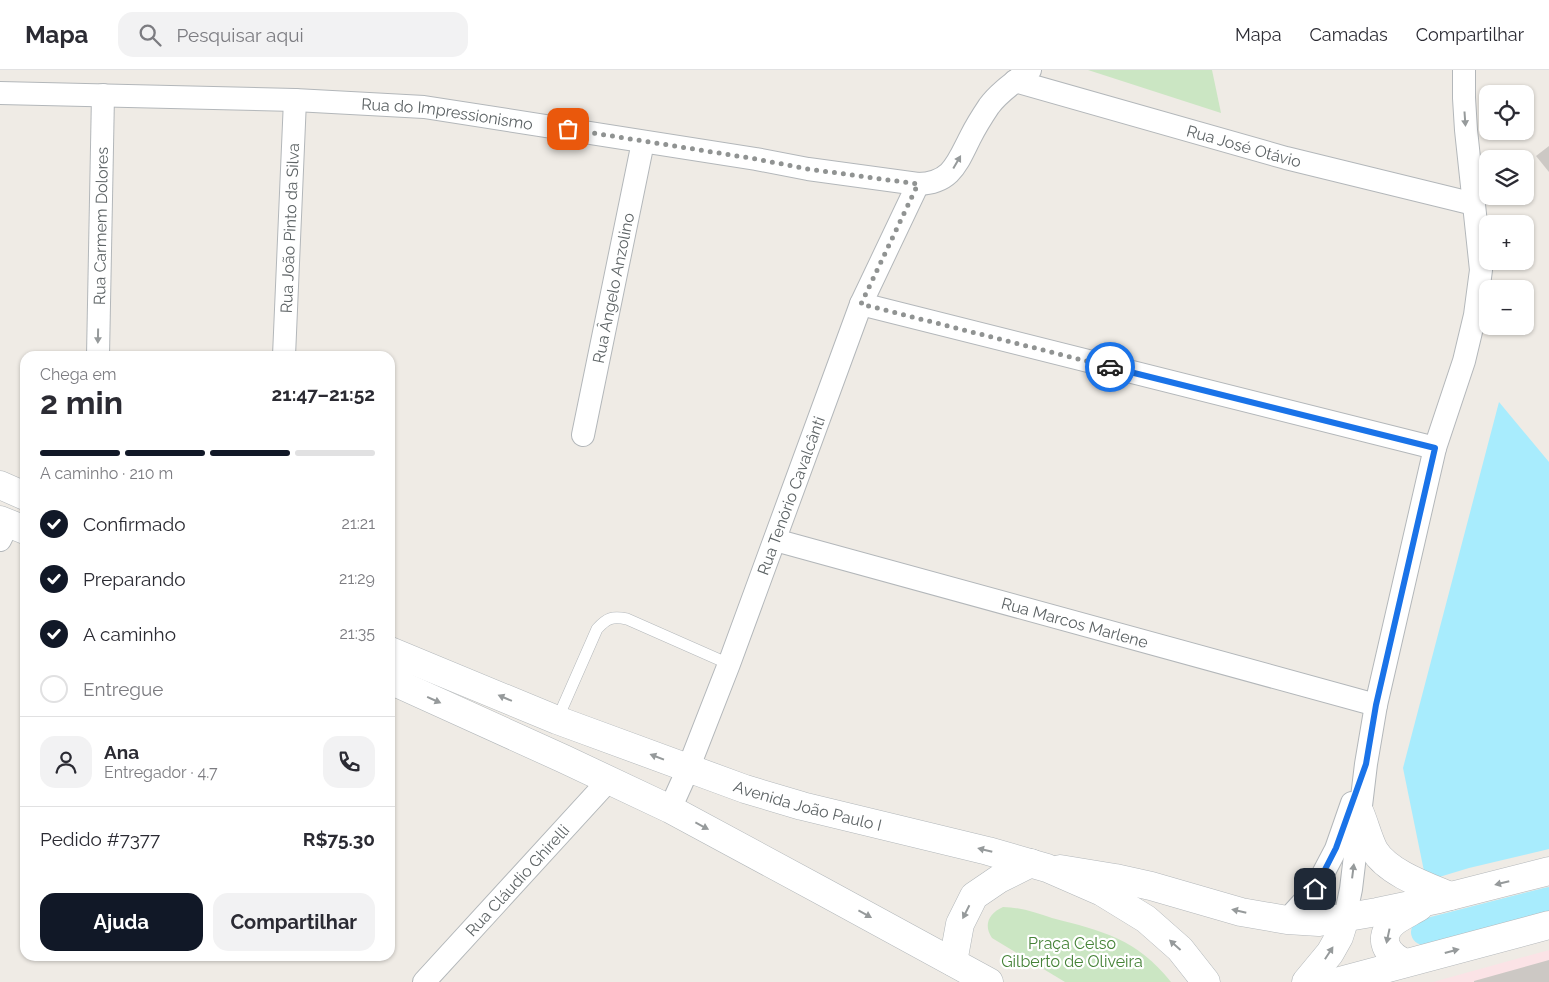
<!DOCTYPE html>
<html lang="pt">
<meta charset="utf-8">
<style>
body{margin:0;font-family:Raleway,sans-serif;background:#f2f2f3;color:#2b2b33;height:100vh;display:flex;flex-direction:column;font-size:19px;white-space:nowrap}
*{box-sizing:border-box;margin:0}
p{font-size:16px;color:#7c7c81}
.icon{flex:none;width:28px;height:28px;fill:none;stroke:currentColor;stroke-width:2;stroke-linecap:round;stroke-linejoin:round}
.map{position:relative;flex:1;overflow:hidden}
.panel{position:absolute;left:20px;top:281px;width:375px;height:610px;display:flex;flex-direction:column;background:#fff;border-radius:15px;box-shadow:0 1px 4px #0004}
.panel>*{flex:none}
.fabs{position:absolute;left:1479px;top:15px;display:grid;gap:10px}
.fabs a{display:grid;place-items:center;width:55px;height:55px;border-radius:10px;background:#fff;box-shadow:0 1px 4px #0004;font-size:25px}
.pin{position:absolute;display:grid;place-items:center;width:42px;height:42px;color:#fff;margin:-21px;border-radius:10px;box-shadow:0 2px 8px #0006}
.courier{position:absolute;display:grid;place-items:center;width:50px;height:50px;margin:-25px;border:4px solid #1a73e8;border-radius:50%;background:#fff;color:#222;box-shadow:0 1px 6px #0007}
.overview em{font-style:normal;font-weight:700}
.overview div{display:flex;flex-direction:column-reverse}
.overview{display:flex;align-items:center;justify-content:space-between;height:85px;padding:0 20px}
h1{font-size:32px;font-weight:700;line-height:38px}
.bar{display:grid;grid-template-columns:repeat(4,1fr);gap:8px 5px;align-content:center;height:60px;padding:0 20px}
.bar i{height:6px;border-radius:4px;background:#e1e1e2}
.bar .on{background:#111827}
.bar p{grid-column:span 4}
.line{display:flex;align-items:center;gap:12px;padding:0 20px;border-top:1px solid #e1e1e2}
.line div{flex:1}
.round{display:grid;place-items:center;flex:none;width:52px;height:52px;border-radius:15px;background:#f2f2f3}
ol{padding:0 20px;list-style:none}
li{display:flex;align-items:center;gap:15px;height:55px}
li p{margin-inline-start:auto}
li .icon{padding:5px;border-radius:50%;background:#111827;color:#fff;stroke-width:4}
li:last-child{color:#7c7c81}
li i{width:28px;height:28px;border:2px solid #e1e1e2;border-radius:50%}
.button{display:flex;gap:10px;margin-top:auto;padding:10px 20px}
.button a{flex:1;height:58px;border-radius:15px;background:#111827;color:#fff;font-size:20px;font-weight:700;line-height:58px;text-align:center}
.button a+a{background:#f2f2f3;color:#2b2b33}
header{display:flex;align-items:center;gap:30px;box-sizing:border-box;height:70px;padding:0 25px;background:#fff;border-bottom:1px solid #e1e1e2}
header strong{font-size:24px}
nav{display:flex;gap:28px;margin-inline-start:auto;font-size:18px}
.search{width:350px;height:45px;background:#f2f2f3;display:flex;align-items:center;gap:12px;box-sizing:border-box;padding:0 18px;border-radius:15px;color:#7c7c81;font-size:19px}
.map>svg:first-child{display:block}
</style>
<header>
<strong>Mapa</strong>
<div class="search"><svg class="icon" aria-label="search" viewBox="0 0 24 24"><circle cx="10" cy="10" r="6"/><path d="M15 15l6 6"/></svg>Pesquisar aqui</div>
<nav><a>Mapa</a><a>Camadas</a><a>Compartilhar</a></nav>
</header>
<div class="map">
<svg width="1549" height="912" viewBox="0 0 1549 912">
<rect width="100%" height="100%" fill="#efebe5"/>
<polygon fill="#fbe3e6" points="1549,880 1549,912 1433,912"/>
<g fill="#cbe6c3">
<polygon points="1088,0 1212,0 1221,43"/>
<path d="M1003,837C1020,837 1036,843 1052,848C1103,861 1137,869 1171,912H1065L992,868C983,855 989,843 1003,837Z"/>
</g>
<polygon fill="#a8ecfd" points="1499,332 1549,392 1549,779 1469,798 1426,811 1403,698"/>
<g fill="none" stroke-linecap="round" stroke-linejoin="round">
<polyline stroke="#a8ecfd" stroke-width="26" points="1424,862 1549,830"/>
</g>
<g fill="#ccc8c4">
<polygon points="1549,76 1549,102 1536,86"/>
<polygon points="1549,890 1549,912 1474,912 1474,911"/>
</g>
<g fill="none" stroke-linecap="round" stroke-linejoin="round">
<defs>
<path id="service" d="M557,650L597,559C607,548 612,546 627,549L729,594"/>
<g id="minor">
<path id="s1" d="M1015,11L1286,88L1474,134"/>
<path id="s2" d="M0,23L295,30L424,37L756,89L808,99L918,114C952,113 957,93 971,66C976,56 983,45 989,36C999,22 1016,11 1030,0"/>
<polyline points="861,234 1435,378"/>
<path id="s3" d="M98,286L103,25"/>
<path id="s4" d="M284,286L295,30"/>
<path id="s5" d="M583,365L643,72"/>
<polyline points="0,470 8,454"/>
<path id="s6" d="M775,470L1376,635"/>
<path id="s7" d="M670,739L688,699L729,594L861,234L918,114"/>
<polyline points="1345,848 1351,819 1366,694 1376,635 1435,378 1464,291 1475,245 1481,200 1466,60 1464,28 1464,0"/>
<polyline points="1287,850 1315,819 1336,779 1352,733"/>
<path id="s8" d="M424,912L609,710"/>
</g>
<g id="tertiary">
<path d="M1360,743C1365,755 1368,768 1374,780C1388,803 1426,816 1450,826"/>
<polyline points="1060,799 1115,808 1151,816 1241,842 1287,850 1319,852 1377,842 1439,829 1549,801"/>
<path d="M1405,893C1387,885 1376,868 1394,852C1402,846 1411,842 1419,837"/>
<polyline points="1306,912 1330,883 1339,867 1345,848"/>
<polyline points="1336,912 1549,855"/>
</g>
<g id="secondary">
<polyline points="0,415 25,426"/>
<polyline points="0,450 25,460"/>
<path id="s9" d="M390,581L557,650L745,719L802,736L988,781L1047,798L1102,822L1146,849L1180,879L1206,912"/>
<polyline points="390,610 564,689 670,739 822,821 989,912"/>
<polyline points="953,892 960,854 974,826 999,809 1031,793"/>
</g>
</defs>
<use href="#service" stroke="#b3b7ba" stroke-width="12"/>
<use href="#minor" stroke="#b3b7ba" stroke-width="24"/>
<use href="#tertiary" stroke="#b3b7ba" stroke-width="29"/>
<use href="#secondary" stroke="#b2b7ba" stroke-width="29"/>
<use href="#service" stroke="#fff" stroke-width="11"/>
<use href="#minor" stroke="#fff" stroke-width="22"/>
<use href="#tertiary" stroke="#fff" stroke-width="28"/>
<use href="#secondary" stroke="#fff" stroke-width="28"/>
</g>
<defs><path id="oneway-solid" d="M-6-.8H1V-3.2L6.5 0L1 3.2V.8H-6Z" transform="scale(1.25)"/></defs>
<g fill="#969a9b">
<use href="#oneway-solid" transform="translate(1465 49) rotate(86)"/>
<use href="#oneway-solid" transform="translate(957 92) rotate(-60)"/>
<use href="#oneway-solid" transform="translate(98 266) rotate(91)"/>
<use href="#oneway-solid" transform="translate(505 628) rotate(-157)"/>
<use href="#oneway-solid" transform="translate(434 630) rotate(24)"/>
<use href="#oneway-solid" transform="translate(657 687) rotate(-159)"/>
<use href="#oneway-solid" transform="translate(702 756) rotate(28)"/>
<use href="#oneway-solid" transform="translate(985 780) rotate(-166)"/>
<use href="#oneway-solid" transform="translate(1353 801) rotate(-83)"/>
<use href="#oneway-solid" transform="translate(1502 813) rotate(166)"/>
<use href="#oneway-solid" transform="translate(1239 841) rotate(-167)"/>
<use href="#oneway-solid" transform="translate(966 842) rotate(117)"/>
<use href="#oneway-solid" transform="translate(865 844) rotate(29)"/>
<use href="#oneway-solid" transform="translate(1388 866) rotate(102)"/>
<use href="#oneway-solid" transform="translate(1175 875) rotate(-138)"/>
<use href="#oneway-solid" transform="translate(1452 881) rotate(-15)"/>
<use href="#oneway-solid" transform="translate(1329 883) rotate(-57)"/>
</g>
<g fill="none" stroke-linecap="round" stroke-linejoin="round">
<polyline stroke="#909392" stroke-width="5" stroke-dasharray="0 9" points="568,59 756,89 808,99 918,114 861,234 1110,297"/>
<polyline stroke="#1a73e8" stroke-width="6" points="1110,297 1435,378 1376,635 1366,694 1336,778 1315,819"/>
</g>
<g text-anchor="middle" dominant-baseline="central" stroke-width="4.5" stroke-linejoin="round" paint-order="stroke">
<g font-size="16" fill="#5d6365" stroke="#fff">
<text stroke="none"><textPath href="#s2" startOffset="448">Rua do Impressionismo</textPath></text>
<text stroke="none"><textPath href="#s1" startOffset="238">Rua José Otávio</textPath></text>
<text stroke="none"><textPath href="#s3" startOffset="130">Rua Carmem Dolores</textPath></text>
<text stroke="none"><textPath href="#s4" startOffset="128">Rua João Pinto da Silva</textPath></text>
<text stroke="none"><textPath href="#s5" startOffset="150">Rua Ângelo Anzolino</textPath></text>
<text stroke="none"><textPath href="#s7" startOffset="336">Rua Tenório Cavalcânti</textPath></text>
<text stroke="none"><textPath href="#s6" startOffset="311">Rua Marcos Marlene</textPath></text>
<text stroke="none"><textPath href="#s9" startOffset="446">Avenida João Paulo I</textPath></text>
<text stroke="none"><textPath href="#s8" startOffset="138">Rua Cláudio Ghirelli</textPath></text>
</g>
<g font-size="16" fill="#458237" stroke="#fff">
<text x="1072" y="873">Praça Celso<tspan x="1072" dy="18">Gilberto de Oliveira</tspan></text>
</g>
</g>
</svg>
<div class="fabs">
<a><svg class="icon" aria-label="locate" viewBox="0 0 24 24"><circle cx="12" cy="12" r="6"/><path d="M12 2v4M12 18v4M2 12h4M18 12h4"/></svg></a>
<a><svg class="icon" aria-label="layers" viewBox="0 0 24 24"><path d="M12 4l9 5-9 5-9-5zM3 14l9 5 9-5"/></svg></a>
<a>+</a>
<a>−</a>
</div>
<div class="pin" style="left:568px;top:59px;background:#ea580c"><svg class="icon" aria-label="bag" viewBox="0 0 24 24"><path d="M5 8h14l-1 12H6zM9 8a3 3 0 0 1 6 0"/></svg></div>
<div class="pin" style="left:1315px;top:819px;background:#1f2937"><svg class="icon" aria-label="home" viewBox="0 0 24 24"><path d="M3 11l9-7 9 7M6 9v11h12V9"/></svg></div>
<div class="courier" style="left:1110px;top:297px"><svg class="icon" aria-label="car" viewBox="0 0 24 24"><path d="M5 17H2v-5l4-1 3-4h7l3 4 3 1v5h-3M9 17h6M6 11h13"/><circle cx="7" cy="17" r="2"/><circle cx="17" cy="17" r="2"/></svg></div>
<section class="panel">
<div class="overview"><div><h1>2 min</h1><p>Chega em</p></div><em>21:47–21:52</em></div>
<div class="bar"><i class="on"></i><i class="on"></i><i class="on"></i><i></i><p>A caminho · 210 m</p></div>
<ol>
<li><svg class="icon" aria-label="check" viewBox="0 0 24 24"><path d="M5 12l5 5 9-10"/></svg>Confirmado<p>21:21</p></li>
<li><svg class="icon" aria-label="check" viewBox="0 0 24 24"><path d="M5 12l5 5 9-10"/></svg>Preparando<p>21:29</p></li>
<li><svg class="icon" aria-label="check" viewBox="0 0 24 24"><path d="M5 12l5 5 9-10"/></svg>A caminho<p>21:35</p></li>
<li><i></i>Entregue</li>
</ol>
<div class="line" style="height:90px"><a class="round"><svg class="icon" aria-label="person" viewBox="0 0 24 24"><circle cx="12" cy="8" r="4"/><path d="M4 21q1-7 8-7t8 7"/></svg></a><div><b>Ana</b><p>Entregador · 4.7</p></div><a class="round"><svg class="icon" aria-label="phone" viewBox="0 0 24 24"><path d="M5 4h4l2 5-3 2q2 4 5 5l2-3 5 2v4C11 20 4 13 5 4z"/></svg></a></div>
<div class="line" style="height:65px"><div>Pedido #7377</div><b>R$75.30</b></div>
<div class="button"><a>Ajuda</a><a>Compartilhar</a></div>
</section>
</div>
